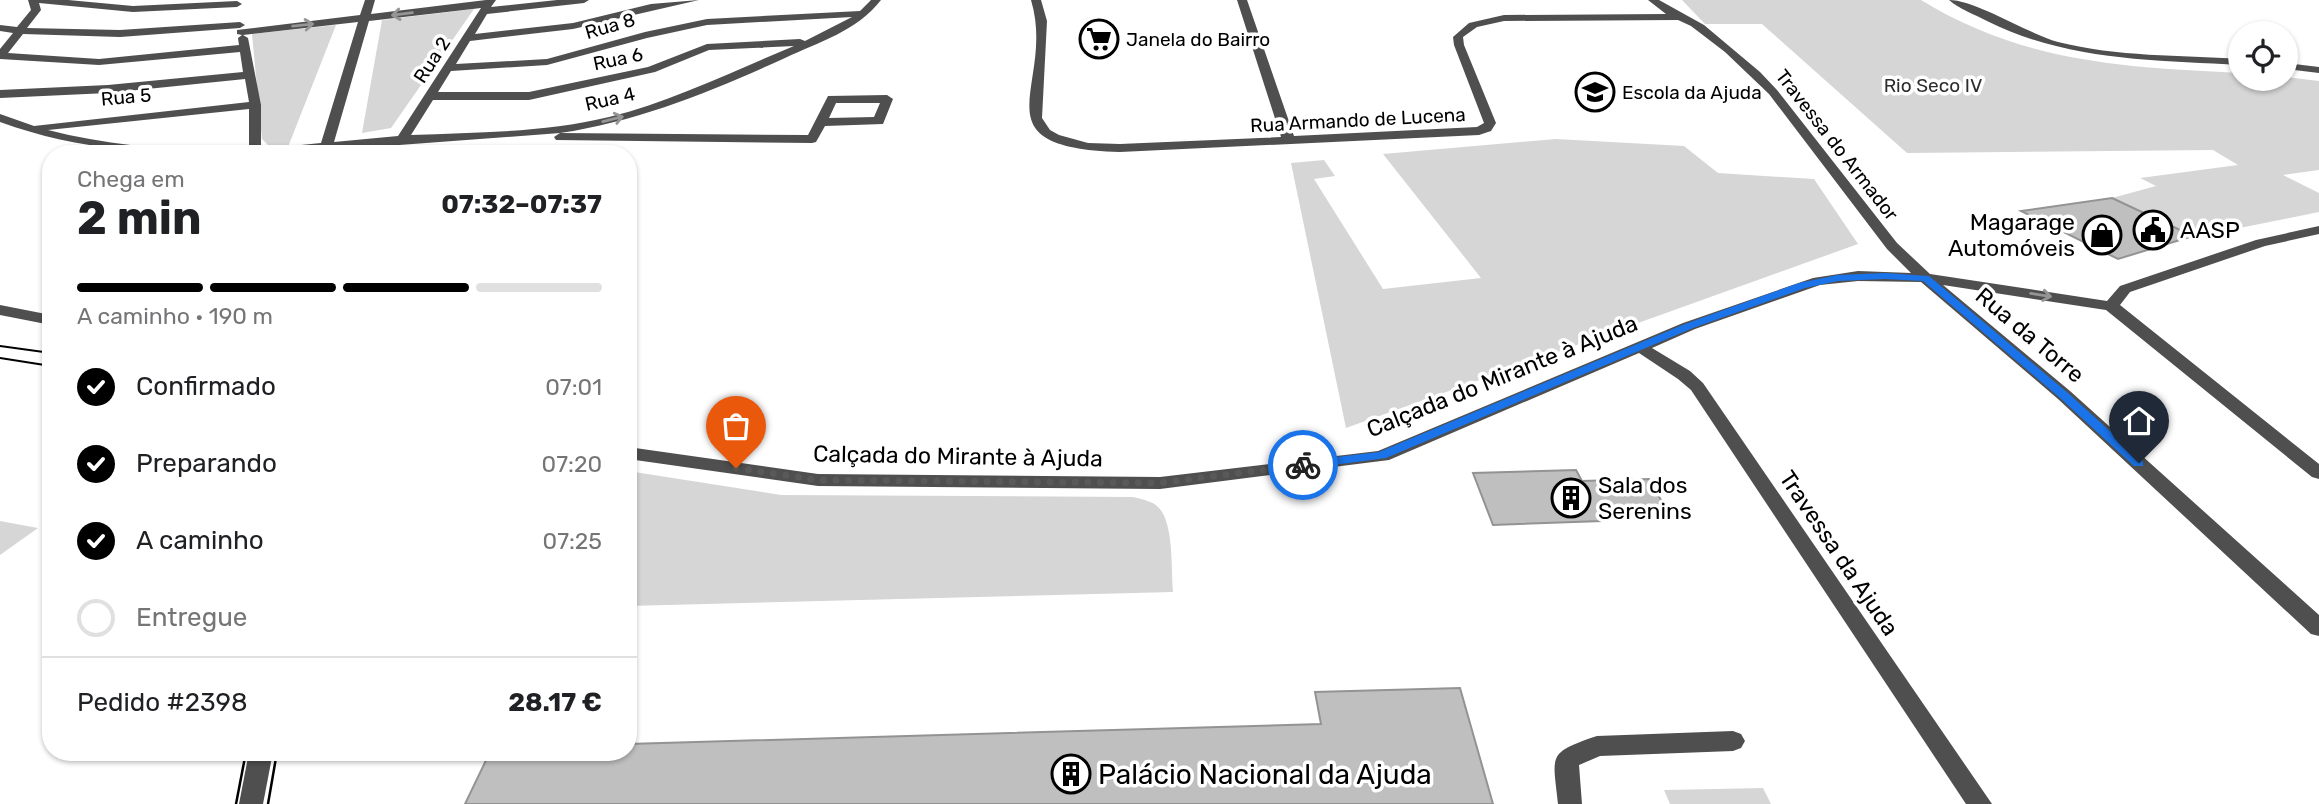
<!DOCTYPE html>
<html lang="pt">
<meta charset="utf-8">
<style>
body{margin:0;font-family:Rubik,sans-serif;background:#f2f2f2;color:#202124;height:100vh;display:flex;flex-direction:column;font-size:26px;white-space:nowrap}
*{box-sizing:border-box;margin:0}
p{font-size:23px;color:#757577}
.icon{flex:none;width:38px;height:38px;fill:none;stroke:currentColor;stroke-width:2;stroke-linecap:round;stroke-linejoin:round}
.map{position:relative;flex:1;overflow:hidden}
.side{position:absolute;left:42px;top:145px;width:595px;height:616px;display:flex;flex-direction:column;background:#fff;border-radius:28px;box-shadow:0 2px 5px #0004}
.side>*{flex:none}
.fabs{position:absolute;left:2228px;top:21px;display:grid;gap:14px}
.fabs a{display:grid;place-items:center;width:70px;height:70px;border-radius:50%;background:#fff;box-shadow:0 2px 5px #0004;font-size:35px}
.pin{position:absolute;display:grid;place-items:center;width:60px;height:60px;color:#fff;margin:-72px -30px;border-radius:50% 50% 50% 0;rotate:-45deg;box-shadow:0 0 7px #0007}
.pin .icon{rotate:45deg}
.courier{position:absolute;display:grid;place-items:center;width:70px;height:70px;margin:-35px;border:5px solid #1a73e8;border-radius:50%;background:#fff;color:#222;box-shadow:0 2px 9px #0007}
.overview em{font-style:normal;font-weight:700}
.overview div{display:flex;flex-direction:column-reverse}
.overview{display:flex;align-items:center;justify-content:space-between;height:119px;padding:0 35px}
h1{font-size:46px;font-weight:700;line-height:52px}
.bar{display:grid;grid-template-columns:repeat(4,1fr);gap:10px 7px;align-content:center;height:84px;padding:0 35px}
.bar i{height:9px;border-radius:5px;background:#e0e0e0}
.bar .on{background:#000}
.bar p{grid-column:span 4}
.line{display:flex;align-items:center;gap:18px;padding:0 35px;border-top:2px solid #e0e0e0}
.line div{flex:1}
ol{padding:0 35px;list-style:none}
li{display:flex;align-items:center;gap:21px;height:77px}
li p{margin-inline-start:auto}
li .icon{padding:7px;border-radius:50%;background:#000;color:#fff;stroke-width:4}
li:last-child{color:#757577}
li i{width:38px;height:38px;border:4px solid #e0e0e0;border-radius:50%}
.map>svg:first-child{display:block}
</style>
<div class="map">
<svg width="2319" height="804" viewBox="0 0 2319 804">
<rect width="100%" height="100%" fill="#fff"/>
<g fill="#d6d6d6">
<path d="M1682,0H1921C2024,63 2124,67 2240,73V79L2286,77L2319,81V170L2283,175L2319,193V212L2195,237L2112,198L2156,186L2140,178L2238,165L2213,150L1907,153L1762,24H1705Z"/>
<polygon points="474,9 391,128 362,133 382,20"/>
<polygon points="336,25 288,147 269,146 262,139 252,34"/>
<polygon points="1556,139 1684,146 1718,173 1814,179 1858,244 1346,428 1291,163 1324,160 1335,176 1314,179 1383,289 1481,278 1383,154"/>
<path d="M628,471L781,495L1133,497C1141,499 1153,501 1159,508C1174,524 1171,570 1173,592L628,606Z"/>
<polygon points="0,521 38,528 0,555"/>
<polygon points="1763,788 1771,804 1670,804 1664,790"/>
</g>
<g fill="#bfbfbf" stroke="#939393" stroke-width="2">
<polygon points="2112,198 2193,236 2118,259 2021,211"/>
<polygon points="1576,470 1582,481 1649,479 1669,514 1599,517 1601,521 1493,525 1473,473"/>
<polygon points="1460,688 1493,804 465,804 490,752 628,752 628,744 1321,724 1315,692"/>
</g>
<g fill="none" stroke-linecap="round" stroke-linejoin="round">
<g fill="#4f4f4f" fill-rule="evenodd">
<path d="M28,0H68L133,6L237,1L242,4L237,7L133,12L39,3L41,10L27,28L120,30L240,22L245,25L240,28L120,37L23,34L8,53L99,59L239,45L238,38L242,35L237,34V30L360,15L365,0H375L371,14L486,0H496L491,7L557,0H589L584,3L487,14L475,34L573,23L651,4L699,0L573,29L470,41L456,64L547,59L645,32L707,19L860,11L871,0H881C857,31 819,42 785,58C712,91 640,121 560,133L808,135L828,96L887,95L893,99L883,124L825,126L816,142L812,143L556,140L554,137L560,133L332,150L330,154H318V151L293,154C190,154 99,158 0,122V114L34,126L249,102L245,79L108,93L0,98V90L108,85L243,72L240,52L99,65L0,59V49L13,33L0,31V25L17,27L31,10ZM481,8L398,136L334,142L369,21ZM852,17L805,41L800,39L707,44L648,67L529,92H438L451,71L547,65L647,38L707,25ZM358,22L321,143L261,149V105L248,38L243,35ZM794,46C733,71 673,101 609,117C544,133 477,132 411,135L433,100H529L655,72L709,50ZM836,103H880L874,117L829,118ZM249,109V149C182,151 113,147 48,130Z"/>
<path d="M1031,0H1041L1047,21L1042,118L1050,130L1059,135L1088,143L1120,144L1281,137L1237,0H1247L1294,136L1477,127L1484,123L1454,45L1453,37L1469,23L1504,15L1666,14L1648,0H1659L1704,25L1760,72L1777,90L1897,243L1930,274L2107,301L2120,286L2256,240L2319,226V234L2265,246L2130,292L2120,305L2319,464V479L2312,477L2106,310L1943,285L2070,391L2319,615V636L2311,634L2058,399L1921,282L1858,281L1820,285L1695,329L1652,348L1690,371L1703,383L1992,804H1966L1691,390L1678,379L1639,353L1389,460L1160,489L818,486L628,459V447L818,474L1160,477L1378,451L1683,323L1813,278L1858,271L1911,273L1887,249L1769,94L1725,52L1691,26L1678,20L1504,21L1477,27L1463,37L1464,45L1496,123L1491,131L1479,135L1120,152C971,147 1057,86 1031,0Z"/>
<path d="M1949,0C1976,0 2026,33 2058,42C2117,57 2180,55 2240,59V65C2152,60 2067,61 1987,21C1974,14 1959,9 1949,0Z"/>
<polygon points="2286,63 2319,67 2319,73 2286,69"/>
<polygon points="0,305 51,315 51,325 0,315"/>
<path d="M1733,731L1741,734L1745,741L1741,748L1733,751L1600,756L1579,765L1582,804H1558C1553,755 1546,753 1597,736Z"/>
<polygon points="249,752 273,752 263,804 239,804"/>
</g>
<g stroke="#000" stroke-width="2">
<polyline points="0,346 51,353"/>
<polyline points="0,358 51,366"/>
</g>
<g stroke="#000" stroke-width="2.5">
<polyline points="236,804 246,752"/>
<polyline points="268,804 277,752"/>
</g>
</g>
<defs><path id="oneway-shaft" d="M-6 0H5M1.5-3L5.5 0L1.5 3" fill="none" stroke-width="1.6" stroke-linecap="round" stroke-linejoin="round" transform="scale(1.75)"/></defs>
<g stroke="#959595">
<use href="#oneway-shaft" transform="translate(402 14) rotate(173)"/>
<use href="#oneway-shaft" transform="translate(303 25) rotate(-6)"/>
<use href="#oneway-shaft" transform="translate(613 119) rotate(-14)"/>
<use href="#oneway-shaft" transform="translate(2041 295) rotate(9)"/>
</g>
<polygon fill="#1a73e8" points="1885,273 1929,276 2068,393 2143,461 2143,466 2134,466 2060,398 1923,281 1885,279 1838,281 1805,288 1693,328 1386,458 1303,469 1297,465 1303,461 1379,452 1685,324 1799,283 1838,275"/>
<g fill="none" stroke-linecap="round" stroke-linejoin="round">
<polyline stroke="#595959" stroke-width="7" stroke-dasharray="0 12.6" points="736,468 818,480 1160,483 1303,465"/>
</g>
<defs>
<symbol id="supermarket-ring" viewBox="-11 -11 22 22"><circle r="9.5" fill="#fff" stroke="#000" stroke-width="1.5"/><path d="M-6-5.5h2.5l.6 2H6L4.5 2H-2.5L-4.4-4H-6ZM-1.5 3.2a1.3 1.3 0 1 0 .1 0ZM3 3.2a1.3 1.3 0 1 0 .1 0Z" fill="#000"/></symbol>
<symbol id="school-ring" viewBox="-11 -11 22 22"><circle r="9.5" fill="#fff" stroke="#000" stroke-width="1.5"/><path d="M0-5L7-2L0 1L-7-2ZM-4 1L0 2.5L4 1V4Q0 6-4 4Z" fill="#000"/></symbol>
<symbol id="civic-ring" viewBox="-11 -11 22 22"><circle r="9.5" fill="#fff" stroke="#000" stroke-width="1.5"/><path d="M-.6-6.5H3V-4.5H.6V-3L4-1V1h2V6H-6V1h2V-1L-.6-3ZM-1.2 2.5V6h2.4V2.5Z" fill="#000"/></symbol>
<symbol id="shop-ring" viewBox="-11 -11 22 22"><circle r="9.5" fill="#fff" stroke="#000" stroke-width="1.5"/><path d="M-5-2.5h2.3a2.7 3.5 0 0 1 5.4 0H5L5.5 6h-11ZM-1.5-2.5h3a1.5 2.3 0 0 0-3 0Z" fill="#000"/></symbol>
<symbol id="building-ring" viewBox="-11 -11 22 22"><circle r="9.5" fill="#fff" stroke="#000" stroke-width="1.5"/><path d="M-4-6H4V6H1V3H-1V6H-4ZM-2.5-4.3h1.7v1.8h-1.7ZM.8-4.3h1.7v1.8H.8ZM-2.5-1h1.7V.8h-1.7ZM.8-1h1.7V.8H.8Z" fill="#000"/></symbol>
</defs>
<g fill-rule="evenodd">
<use href="#supermarket-ring" x="1077" y="17" width="44" height="44"/>
<use href="#school-ring" x="1573" y="70" width="44" height="44"/>
<use href="#civic-ring" x="2131" y="208" width="44" height="44"/>
<use href="#shop-ring" x="2080" y="213" width="44" height="44"/>
<use href="#building-ring" x="1549" y="476" width="44" height="44"/>
<use href="#building-ring" x="1049" y="752" width="44" height="44"/>
</g>
<g text-anchor="middle" dominant-baseline="central" stroke-width="7" stroke-linejoin="round" paint-order="stroke">
<g font-size="19" fill="#000" stroke="#fff">
<text transform="translate(610 26) rotate(-16)">Rua 8</text>
<text transform="translate(618 59) rotate(-12)">Rua 6</text>
<text transform="translate(432 60) rotate(-57)">Rua 2</text>
<text transform="translate(126 97) rotate(-5)">Rua 5</text>
<text transform="translate(610 99) rotate(-13)">Rua 4</text>
<text transform="translate(1358 120) rotate(-3)">Rua Armando de Lucena</text>
<text transform="translate(1837 145) rotate(52)">Travessa do Armador</text>
</g>
<g font-size="19" fill="#000" stroke="#fff" text-anchor="start">
<text x="1126" y="39">Janela do Bairro</text>
<text x="1622" y="92">Escola da Ajuda</text>
</g>
<g font-size="19" fill="#2d2d2d" stroke="#fff">
<text x="1933" y="85">Rio Seco IV</text>
</g>
<g font-size="23" fill="#000" stroke="#fff" text-anchor="start">
<text x="2075" y="222" text-anchor="end">Magarage<tspan x="2075" dy="26">Automóveis</tspan></text>
<text x="2180" y="230">AASP</text>
<text x="1598" y="485">Sala dos<tspan x="1598" dy="26">Serenins</tspan></text>
</g>
<g font-size="23" fill="#000" stroke="#fff">
<text transform="translate(2030 335) rotate(40)">Rua da Torre</text>
<text transform="translate(1502 376) rotate(-22)">Calçada do Mirante à Ajuda</text>
<text transform="translate(958 456) rotate(1)">Calçada do Mirante à Ajuda</text>
<text transform="translate(1839 553) rotate(56)">Travessa da Ajuda</text>
</g>
<g font-size="28" fill="#000" stroke="#fff" text-anchor="start">
<text x="1098" y="774">Palácio Nacional da Ajuda</text>
</g>
</g>
</svg>
<div class="fabs">
<a><svg class="icon" aria-label="locate" viewBox="0 0 24 24"><circle cx="12" cy="12" r="6"/><path d="M12 2v4M12 18v4M2 12h4M18 12h4"/></svg></a>
</div>
<div class="pin" style="left:736px;top:468px;background:#ea580c"><svg class="icon" aria-label="bag" viewBox="0 0 24 24"><path d="M5 8h14l-1 12H6zM9 8a3 3 0 0 1 6 0"/></svg></div>
<div class="pin" style="left:2139px;top:463px;background:#1f2937"><svg class="icon" aria-label="home" viewBox="0 0 24 24"><path d="M3 11l9-7 9 7M6 9v11h12V9"/></svg></div>
<div class="courier" style="left:1303px;top:465px"><svg class="icon" aria-label="bike" viewBox="0 0 24 24"><circle cx="6" cy="16" r="4"/><circle cx="18" cy="16" r="4"/><path d="M6 16l4-8h5l3 8M10 8l3 8H6M13 5h3"/></svg></div>
<section class="side">
<div class="overview"><div><h1>2 min</h1><p>Chega em</p></div><em>07:32–07:37</em></div>
<div class="bar"><i class="on"></i><i class="on"></i><i class="on"></i><i></i><p>A caminho · 190 m</p></div>
<ol>
<li><svg class="icon" aria-label="check" viewBox="0 0 24 24"><path d="M5 12l5 5 9-10"/></svg>Confirmado<p>07:01</p></li>
<li><svg class="icon" aria-label="check" viewBox="0 0 24 24"><path d="M5 12l5 5 9-10"/></svg>Preparando<p>07:20</p></li>
<li><svg class="icon" aria-label="check" viewBox="0 0 24 24"><path d="M5 12l5 5 9-10"/></svg>A caminho<p>07:25</p></li>
<li><i></i>Entregue</li>
</ol>
<div class="line" style="height:91px"><div>Pedido #2398</div><b>28.17 €</b></div>
</section>
</div>
